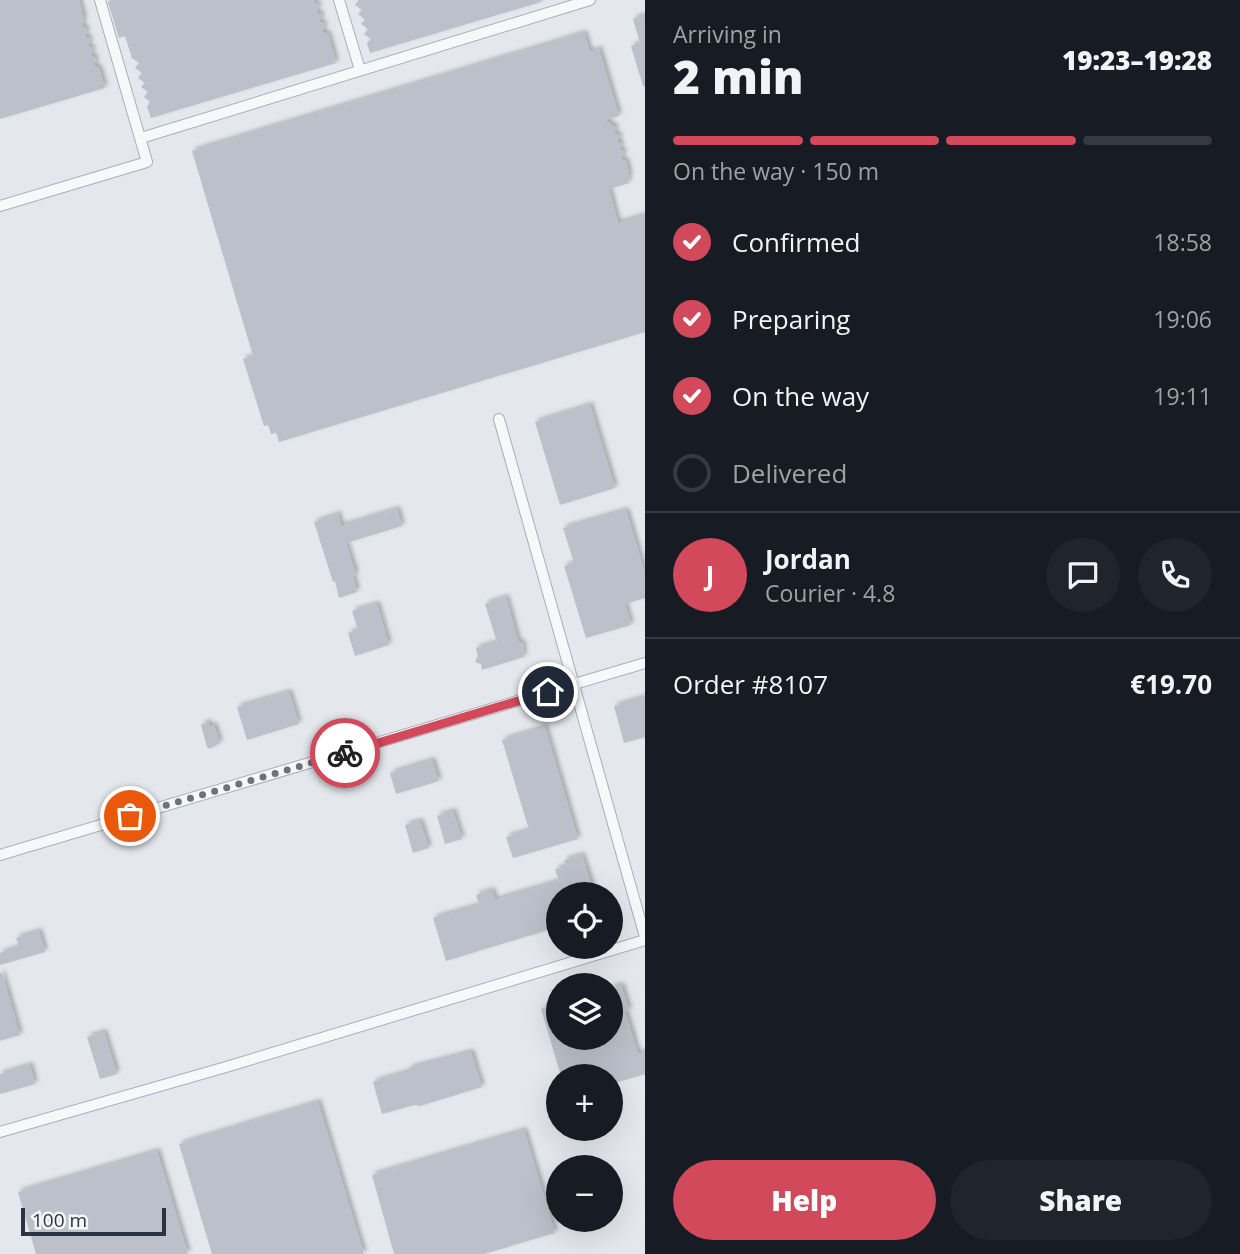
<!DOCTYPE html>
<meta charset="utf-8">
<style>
body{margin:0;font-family:"Open Sans",sans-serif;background:#20242c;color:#f1f3f6;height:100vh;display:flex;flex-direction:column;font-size:26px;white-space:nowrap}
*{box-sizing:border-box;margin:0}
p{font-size:23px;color:#9ea1a6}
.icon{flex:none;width:38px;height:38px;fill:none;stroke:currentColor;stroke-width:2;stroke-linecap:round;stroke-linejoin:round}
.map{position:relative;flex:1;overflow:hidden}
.sheet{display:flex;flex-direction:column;background:#171b24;width:595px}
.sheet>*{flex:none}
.fabs{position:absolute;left:546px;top:882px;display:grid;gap:14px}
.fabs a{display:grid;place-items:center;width:77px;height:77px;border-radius:50%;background:#171b24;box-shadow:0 7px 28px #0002;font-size:35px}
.scale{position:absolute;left:21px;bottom:18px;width:145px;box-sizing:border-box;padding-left:7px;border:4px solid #2b3445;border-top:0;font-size:19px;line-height:24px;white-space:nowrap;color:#2b3445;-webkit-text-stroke:5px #f4f6f9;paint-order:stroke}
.pin{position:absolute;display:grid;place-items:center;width:60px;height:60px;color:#fff;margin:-30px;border:4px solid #fff;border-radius:50%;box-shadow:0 2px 7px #0007}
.courier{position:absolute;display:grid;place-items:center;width:70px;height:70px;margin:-35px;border:5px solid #d1495b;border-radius:50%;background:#fff;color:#222;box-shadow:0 2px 9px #0007}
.overview em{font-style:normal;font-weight:800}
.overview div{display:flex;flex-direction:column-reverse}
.overview{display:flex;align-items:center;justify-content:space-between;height:119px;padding:0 28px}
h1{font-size:46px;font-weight:800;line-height:52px}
.bar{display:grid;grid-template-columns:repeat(4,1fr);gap:10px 7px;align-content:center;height:84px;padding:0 28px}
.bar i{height:9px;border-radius:5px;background:#363941}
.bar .on{background:#d1495b}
.bar p{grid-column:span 4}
.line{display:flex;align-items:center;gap:18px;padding:0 28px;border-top:2px solid #363941}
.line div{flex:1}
.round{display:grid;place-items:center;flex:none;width:74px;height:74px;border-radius:37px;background:#20242c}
ol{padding:0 28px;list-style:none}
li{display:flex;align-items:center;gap:21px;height:77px}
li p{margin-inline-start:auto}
li .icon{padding:7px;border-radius:50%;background:#d1495b;color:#fff;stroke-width:4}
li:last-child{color:#9ea1a6}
li i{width:38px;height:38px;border:4px solid #363941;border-radius:50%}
.primary-button{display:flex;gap:14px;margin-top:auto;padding:14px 28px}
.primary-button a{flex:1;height:80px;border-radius:42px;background:#d1495b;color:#fff;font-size:28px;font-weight:800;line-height:80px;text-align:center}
.primary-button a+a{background:#20242c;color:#f1f3f6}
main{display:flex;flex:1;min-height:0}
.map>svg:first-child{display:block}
</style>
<main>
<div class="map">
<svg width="645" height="1254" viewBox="0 0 645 1254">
<defs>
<filter id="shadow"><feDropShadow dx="3" dy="-3" stdDeviation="2" flood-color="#0004"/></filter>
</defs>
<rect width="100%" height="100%" fill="#e4e7ec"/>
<g fill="#bbc0ca" filter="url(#shadow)">
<polygon points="0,0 79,0 84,19 82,27 87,29 85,37 90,39 88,47 93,48 91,56 96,58 94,66 99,68 105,88 0,119"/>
<polygon points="111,0 315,0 314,3 319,5 316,13 322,15 319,22 325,24 322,32 328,34 336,63 151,118 147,107 150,102 144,97 148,92 141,87 145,83 138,78 142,73 135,68 139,63 132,58 125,36 119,38 108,2"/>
<polygon points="359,0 541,0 541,2 370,53 367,43 371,39 364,34 368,29 361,24 365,20 358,14 362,10 355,5"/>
<polygon points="645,15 645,86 643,86 631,46 640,43 633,19"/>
<polygon points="584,33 590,52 599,49 619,116 605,120 616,128 614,133 620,136 617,142 622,144 619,149 624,152 621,159 626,161 630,178 627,178 629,183 609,189 618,223 645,215 645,332 279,442 276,433 271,434 268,425 264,426 243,359 253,356 192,151"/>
<polygon points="590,405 615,488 560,505 535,422"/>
<polygon points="397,509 402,526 346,543 356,575 353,576 357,592 339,598 335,581 333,582 314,522 338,514 341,526"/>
<polygon points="626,510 645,574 645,598 625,604 631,625 586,638 564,566 574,563 563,528"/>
<polygon points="506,597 518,641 523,644 524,657 482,670 481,664 475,662 478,656 476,648 497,642 485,604"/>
<polygon points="377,604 389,645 355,656 348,633 358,630 352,611"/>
<polygon points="289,692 299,724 247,740 237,707"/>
<polygon points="645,697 645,737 624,743 614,706"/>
<polygon points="208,722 210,727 214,725 220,743 210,749 207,747 201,725"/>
<polygon points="545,727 578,839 513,858 506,837 529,830 502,740"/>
<polygon points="432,760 439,781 396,794 390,773"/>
<polygon points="453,811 462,839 445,844 437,816"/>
<polygon points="420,821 429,848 413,853 405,825"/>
<polygon points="582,855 594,894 558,894 558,927 446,961 433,918 479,905 476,895 492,890 495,900 559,881 555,869 566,866 564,860"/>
<polygon points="39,931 45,952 0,965 0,953 19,947 16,938"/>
<polygon points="0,973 2,973 20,1035 0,1041"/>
<polygon points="621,985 629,1010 625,1011 638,1054 645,1052 645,1074 611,1084 611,1076 578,1076 577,1071 561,1076 541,1009 558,1003 558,1038 611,1038 611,988"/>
<polygon points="104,1032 117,1074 100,1079 87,1037"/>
<polygon points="471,1052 482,1087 420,1106 414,1105 382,1114 373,1082 410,1071 409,1068"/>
<polygon points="30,1065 35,1084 0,1094 0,1074"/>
<polygon points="318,1102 364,1254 212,1254 179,1144"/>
<polygon points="524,1130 555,1233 484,1254 394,1254 372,1175"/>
<polygon points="157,1151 188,1254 36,1254 18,1192"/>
</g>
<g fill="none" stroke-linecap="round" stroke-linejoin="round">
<defs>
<g id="minor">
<polyline points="339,0 360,70"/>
<polyline points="141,138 590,0"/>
<polyline points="0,206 147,162 100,0"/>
<polyline points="499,419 645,937"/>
<polyline points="0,855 645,663"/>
<polyline points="0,1132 226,1067 645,940"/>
</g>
</defs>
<use href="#minor" stroke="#a9aeb7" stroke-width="12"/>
<use href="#minor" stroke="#f7f8fa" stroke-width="10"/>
</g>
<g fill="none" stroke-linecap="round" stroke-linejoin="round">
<polyline stroke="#6c737f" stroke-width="7" stroke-dasharray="0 12.6" points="130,816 345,753"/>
<polyline stroke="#d1495b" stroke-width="9" points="345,753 548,692"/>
</g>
</svg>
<div class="fabs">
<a><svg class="icon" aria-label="locate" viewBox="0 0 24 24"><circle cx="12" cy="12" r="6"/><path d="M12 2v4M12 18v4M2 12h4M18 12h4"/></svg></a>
<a><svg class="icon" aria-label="layers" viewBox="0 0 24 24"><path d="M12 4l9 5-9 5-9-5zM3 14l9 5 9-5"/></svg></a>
<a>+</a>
<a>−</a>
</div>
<div class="scale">100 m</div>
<div class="pin" style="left:130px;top:816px;background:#ea580c"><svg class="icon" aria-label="bag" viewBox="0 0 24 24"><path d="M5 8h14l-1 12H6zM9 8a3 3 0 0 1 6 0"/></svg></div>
<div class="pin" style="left:548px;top:692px;background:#1f2937"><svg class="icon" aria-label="home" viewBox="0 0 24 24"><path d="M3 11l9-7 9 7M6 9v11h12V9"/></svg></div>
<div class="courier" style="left:345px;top:753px"><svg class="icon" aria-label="bike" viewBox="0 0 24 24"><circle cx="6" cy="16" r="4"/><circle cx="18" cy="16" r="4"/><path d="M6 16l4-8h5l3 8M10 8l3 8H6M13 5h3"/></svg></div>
</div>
<section class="sheet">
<div class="overview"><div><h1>2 min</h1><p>Arriving in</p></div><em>19:23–19:28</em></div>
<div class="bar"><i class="on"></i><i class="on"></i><i class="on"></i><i></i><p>On the way · 150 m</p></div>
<ol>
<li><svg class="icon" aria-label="check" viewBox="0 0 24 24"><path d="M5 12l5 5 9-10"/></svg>Confirmed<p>18:58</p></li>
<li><svg class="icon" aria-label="check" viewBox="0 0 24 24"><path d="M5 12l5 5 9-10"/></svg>Preparing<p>19:06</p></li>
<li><svg class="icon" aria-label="check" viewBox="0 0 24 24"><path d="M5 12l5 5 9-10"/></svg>On the way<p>19:11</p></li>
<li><i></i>Delivered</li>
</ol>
<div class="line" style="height:126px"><b class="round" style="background:#d1495b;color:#fff">J</b><div><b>Jordan</b><p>Courier · 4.8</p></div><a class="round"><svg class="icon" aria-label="chat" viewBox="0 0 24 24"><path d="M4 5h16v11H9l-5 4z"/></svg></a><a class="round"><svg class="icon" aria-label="phone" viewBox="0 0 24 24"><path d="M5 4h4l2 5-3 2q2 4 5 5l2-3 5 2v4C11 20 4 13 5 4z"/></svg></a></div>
<div class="line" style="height:91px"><div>Order #8107</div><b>€19.70</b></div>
<div class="primary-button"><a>Help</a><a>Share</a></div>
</section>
</main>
